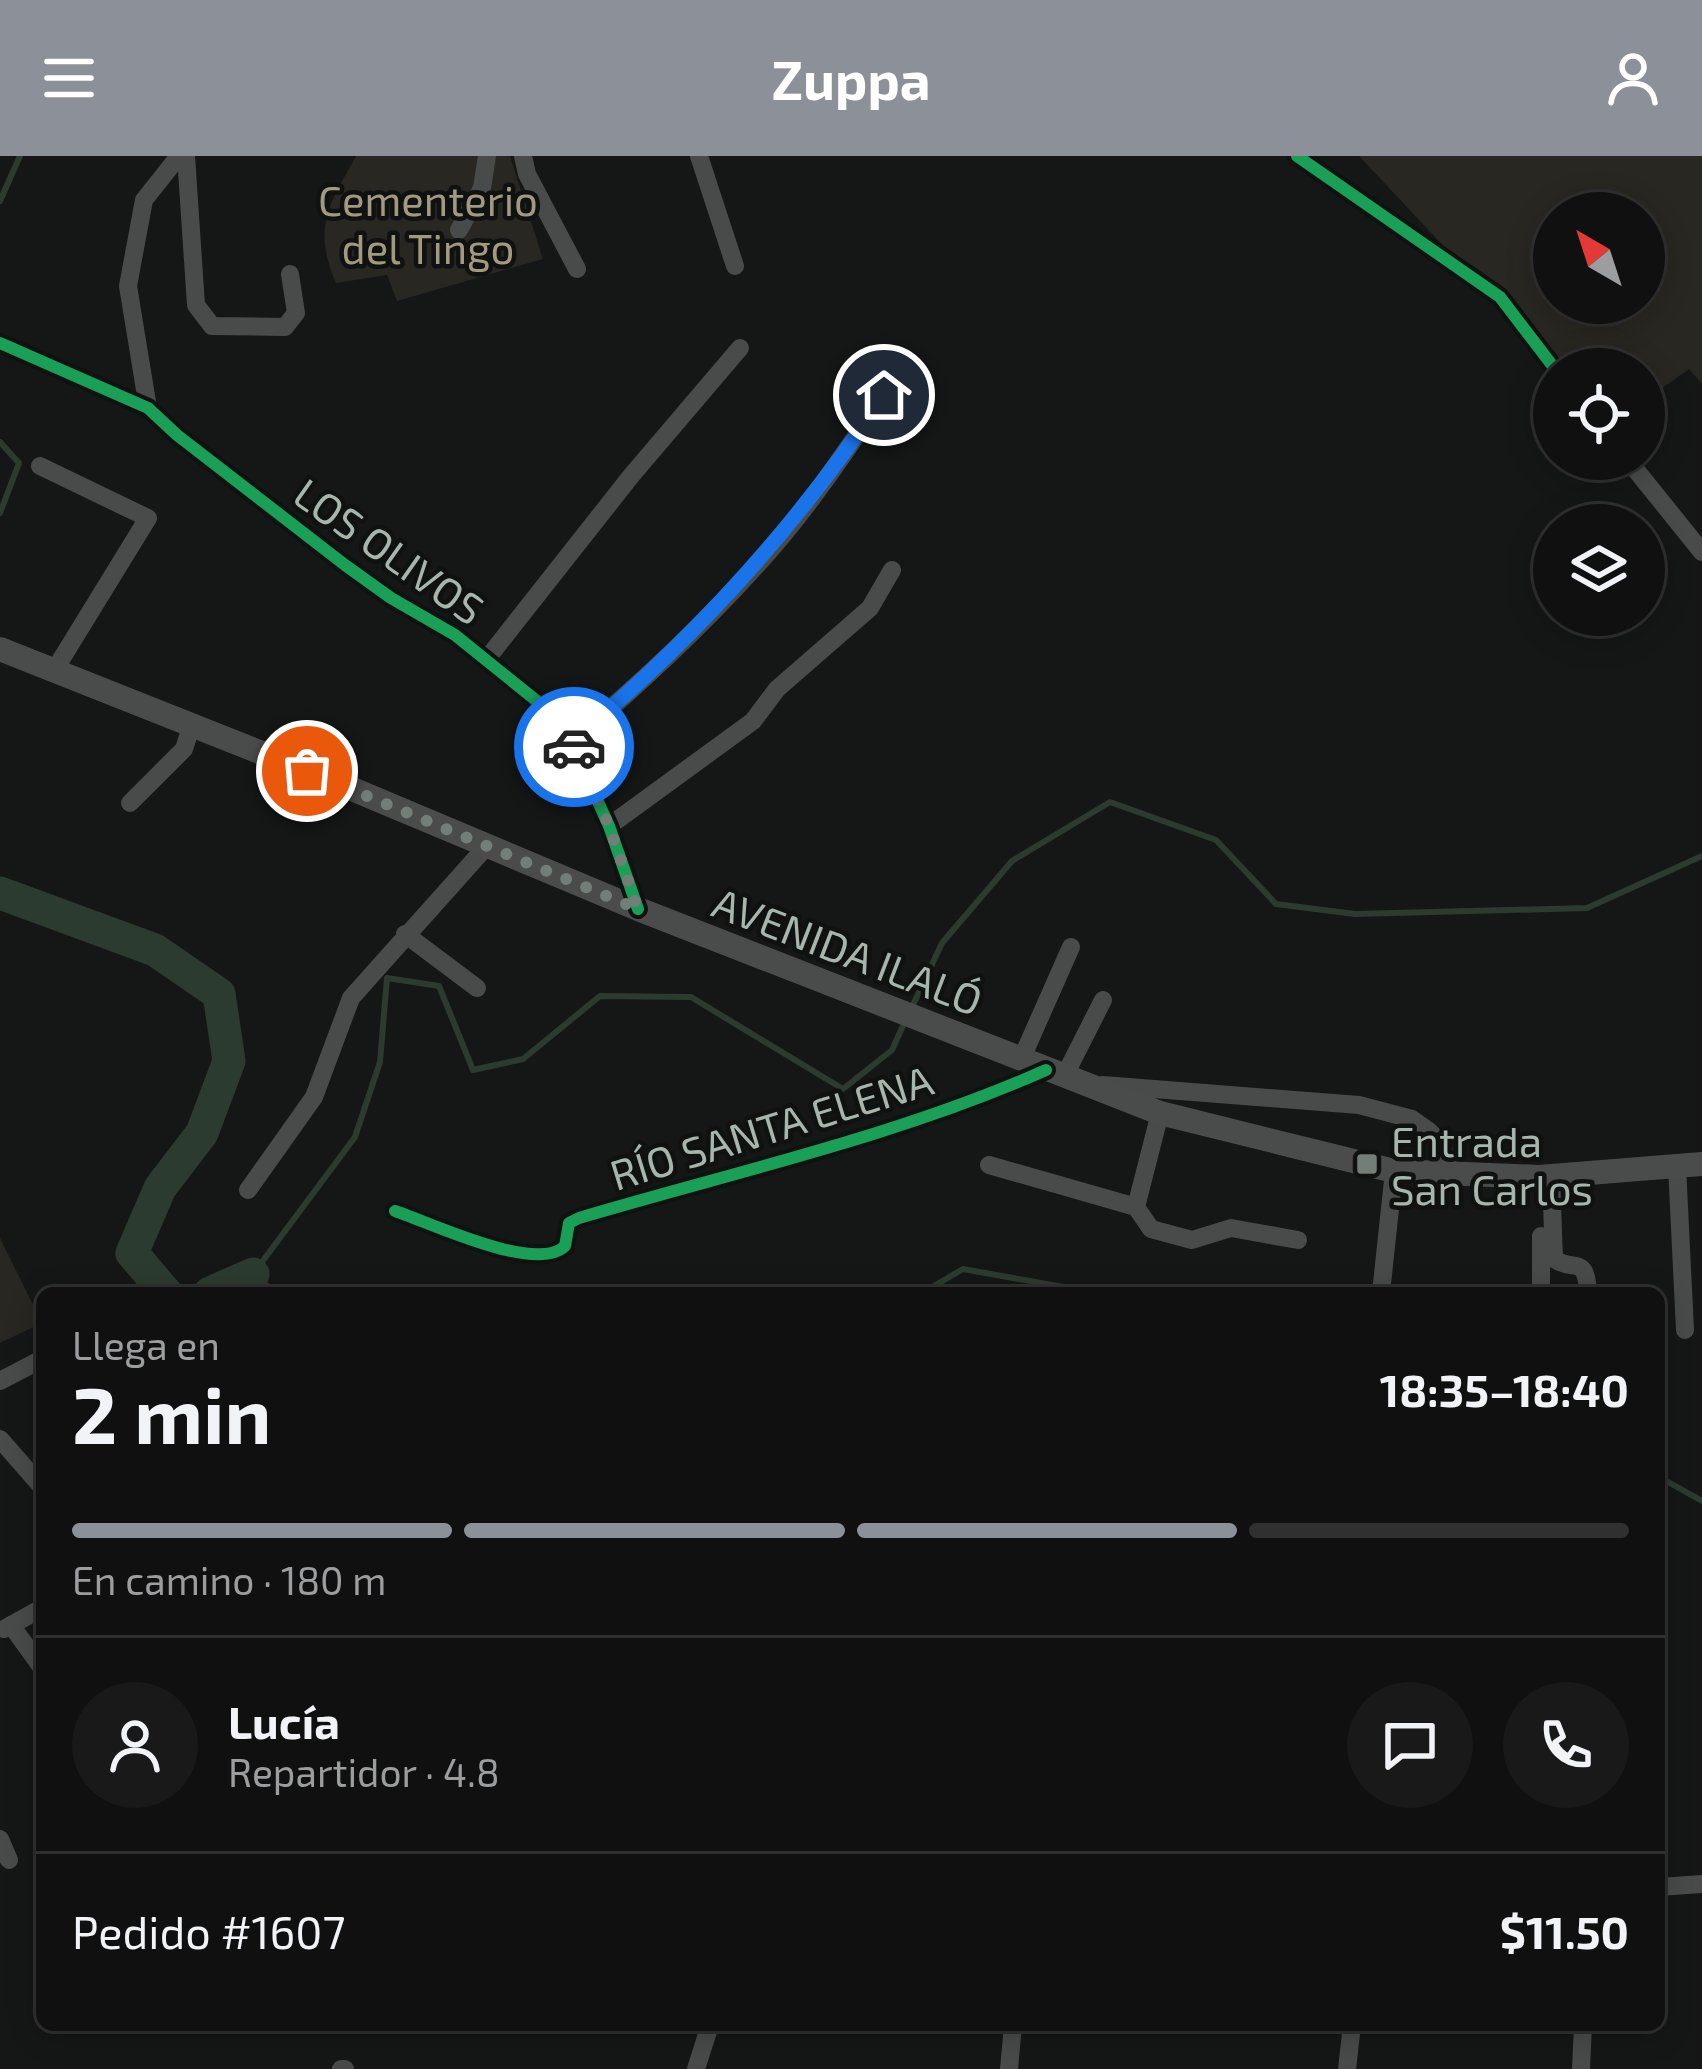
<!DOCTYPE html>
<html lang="es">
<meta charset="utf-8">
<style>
body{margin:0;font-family:"Exo 2",sans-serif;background:#191919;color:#f1f3f6;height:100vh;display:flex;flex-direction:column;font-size:45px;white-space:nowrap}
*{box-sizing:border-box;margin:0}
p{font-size:39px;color:#9c9d9f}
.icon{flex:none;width:66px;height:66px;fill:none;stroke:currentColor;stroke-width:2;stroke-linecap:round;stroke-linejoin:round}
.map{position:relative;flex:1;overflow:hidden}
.panel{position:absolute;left:36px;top:1131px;width:1629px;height:744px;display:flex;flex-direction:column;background:#101010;border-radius:18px;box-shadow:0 6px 30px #0003,0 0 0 3px #303030}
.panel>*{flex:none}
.needle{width:78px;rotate:321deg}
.fabs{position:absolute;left:1533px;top:36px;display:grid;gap:24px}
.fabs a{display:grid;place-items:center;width:132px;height:132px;border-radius:50%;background:#101010;box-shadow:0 6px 30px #0003,0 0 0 3px #303030;font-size:60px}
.pin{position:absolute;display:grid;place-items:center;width:102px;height:102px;color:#fff;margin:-51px;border:6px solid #fff;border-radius:50%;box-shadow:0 3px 12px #0007}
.courier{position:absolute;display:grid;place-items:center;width:120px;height:120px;margin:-60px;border:9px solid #1a73e8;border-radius:50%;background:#fff;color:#222;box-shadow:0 3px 15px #0007}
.head em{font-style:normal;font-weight:700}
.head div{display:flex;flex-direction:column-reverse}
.head{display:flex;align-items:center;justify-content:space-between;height:204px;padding:0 36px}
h1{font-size:78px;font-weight:700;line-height:90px}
.bar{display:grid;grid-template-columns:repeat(4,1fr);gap:18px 12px;align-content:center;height:144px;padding:0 36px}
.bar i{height:15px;border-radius:9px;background:#303030}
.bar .selected{background:#8c9099}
.bar p{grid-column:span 4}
.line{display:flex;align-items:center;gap:30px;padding:0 36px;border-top:3px solid #303030}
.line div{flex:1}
.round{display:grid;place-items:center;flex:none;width:126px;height:126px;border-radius:63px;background:#191919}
header{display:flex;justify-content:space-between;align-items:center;height:156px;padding:0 36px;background:#8c9099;color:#fff;font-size:54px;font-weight:700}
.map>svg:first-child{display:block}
</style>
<header><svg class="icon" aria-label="menu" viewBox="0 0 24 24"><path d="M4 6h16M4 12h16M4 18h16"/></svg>Zuppa<svg class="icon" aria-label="person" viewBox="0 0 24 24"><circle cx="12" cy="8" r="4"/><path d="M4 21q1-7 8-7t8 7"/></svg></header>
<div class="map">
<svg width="1702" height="1913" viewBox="0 0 1702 1913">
<rect width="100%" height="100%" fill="#151616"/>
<g fill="#282721" fill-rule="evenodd">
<path d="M356,0H510L543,103L397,145L387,119L336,127C312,71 329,49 356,0Z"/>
<path d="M1359,0H1702V228L1689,213L1644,245V213H1559ZM1554,57H1644V147H1554Z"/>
<polygon points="0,1082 42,1167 0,1187"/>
</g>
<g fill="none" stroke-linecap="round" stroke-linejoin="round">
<g stroke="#2c3b2f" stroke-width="6">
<polyline points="0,45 20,0"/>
<polyline points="0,286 19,307 0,357"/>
<polyline points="912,851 942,787 1012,705 1110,646 1216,684 1276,748 1355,758 1587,752 1702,700"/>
<polyline points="276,1137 253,1118 355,981 380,906 387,822 439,830 473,914 523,903 600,840 691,841 843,933 892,894 906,863"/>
<polyline points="922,1137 963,1113 1097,1137"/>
<polyline points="1659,1321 1702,1345"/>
</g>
<g stroke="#2c3b2f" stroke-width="33">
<polyline points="0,737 155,794 219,838 229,905 202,977 160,1032 132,1097 166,1137"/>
<polyline points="210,1137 253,1118"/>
</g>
<g stroke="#484b4a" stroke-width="18">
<polyline points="186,0 196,149 212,170 285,171 296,157 290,118"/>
<polyline points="523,0 527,18 577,113"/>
<polyline points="699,0 735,110"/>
<polyline points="1297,0 1500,141 1555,213"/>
<polyline points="459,74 482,32 487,0"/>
<polyline points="0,187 148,252 177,279 345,409 391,442 455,479 543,550 571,586 609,670 638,753"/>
<polyline points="148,252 128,130 144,44 179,0"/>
<polyline points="1627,303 1702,396"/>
<polyline points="40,310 148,362 54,515"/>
<polyline points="486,504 631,320 740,192"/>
<path d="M571,586C637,531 699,473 757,409C813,348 858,277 904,209"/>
<polyline points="130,647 184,593 192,568"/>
<polyline points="609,670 753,565 777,533 870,452 892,414"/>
<polyline points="405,778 477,832"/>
<polyline points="1021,904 1071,791"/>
<polyline points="1064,921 1103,844"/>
<polyline points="1103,929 1359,949 1412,963 1429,975 1441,987 1450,1015"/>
<polyline points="1160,957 1136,1051 1151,1073 1192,1084 1231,1072 1298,1084"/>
<polyline points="989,1009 1136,1051"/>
<polyline points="1677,1010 1685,1174"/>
<path d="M1551,1020L1554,1103C1575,1117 1586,1098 1588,1137"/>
<polyline points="248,1034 314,941 351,842 485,692"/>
<path d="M395,1055C431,1067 536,1118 565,1090L569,1067L579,1062C734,1016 898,980 1046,914"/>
<polyline points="1381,1137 1394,1015"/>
<polyline points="1541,1137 1541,1080"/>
<polyline points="0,1225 42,1203"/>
<polyline points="0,1283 42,1331"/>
<polyline points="11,1469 42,1512"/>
<polyline points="4,1473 42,1452"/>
<polyline points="0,1683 9,1704"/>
<polyline points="1659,1731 1702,1728"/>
<polyline points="341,1913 345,1913"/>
<polyline points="696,1913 710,1869"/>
<polyline points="1009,1913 1013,1869"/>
<polyline points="1347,1913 1352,1869"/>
<polyline points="1581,1913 1583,1869"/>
</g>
<polyline stroke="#494c4b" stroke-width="24" points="0,493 345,630 638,753 1160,957 1394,1015 1539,1021 1702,1008"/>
<defs>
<g id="cycleway">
<polyline points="1297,0 1500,141 1555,213"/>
<polyline points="0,187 148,252 177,279 345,409 391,442 455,479 543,550 571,586 609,670 638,753"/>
<path d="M395,1055C431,1067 536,1118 565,1090L569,1067L579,1062C734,1016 898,980 1046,914"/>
</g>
</defs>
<use href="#cycleway" stroke="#101111" stroke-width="20"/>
<use href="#cycleway" stroke="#1a9f57" stroke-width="12"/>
</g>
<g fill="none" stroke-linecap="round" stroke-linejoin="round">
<polyline stroke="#747e78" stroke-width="12" stroke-dasharray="0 21.6" points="307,615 638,753 609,670 574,591"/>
<path stroke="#1a73e8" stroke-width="15" d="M574,591L571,586C692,485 797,371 884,239"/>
</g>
<rect fill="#747e78" stroke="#101111" stroke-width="4.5" x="1355" y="996" width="24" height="24" rx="6"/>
<g text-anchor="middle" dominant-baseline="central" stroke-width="9" stroke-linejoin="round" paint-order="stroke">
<g font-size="42" fill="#a19a7e" stroke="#101111">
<text x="428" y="43">Cementerio<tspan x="428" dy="48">del Tingo</tspan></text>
</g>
<g font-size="42" fill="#a7b6ad" stroke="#101111">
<text transform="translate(390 394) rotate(35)">LOS OLIVOS</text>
<text transform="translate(848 794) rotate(21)">AVENIDA ILALÓ</text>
<text transform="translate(771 970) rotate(-17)">RÍO SANTA ELENA</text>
</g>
<g font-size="42" fill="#a7b6ad" stroke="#101111" text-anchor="start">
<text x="1391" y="984">Entrada<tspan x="1391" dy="48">San Carlos</tspan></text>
</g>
</g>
</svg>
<div class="fabs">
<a><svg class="needle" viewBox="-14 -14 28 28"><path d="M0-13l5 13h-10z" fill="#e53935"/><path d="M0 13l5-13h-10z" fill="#9c9d9f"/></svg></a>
<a><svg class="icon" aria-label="locate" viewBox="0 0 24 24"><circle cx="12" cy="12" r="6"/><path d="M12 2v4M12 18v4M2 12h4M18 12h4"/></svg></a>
<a><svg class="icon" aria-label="layers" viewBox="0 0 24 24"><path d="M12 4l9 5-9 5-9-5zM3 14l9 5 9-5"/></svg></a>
</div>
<div class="pin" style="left:307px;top:615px;background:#ea580c"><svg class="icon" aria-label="bag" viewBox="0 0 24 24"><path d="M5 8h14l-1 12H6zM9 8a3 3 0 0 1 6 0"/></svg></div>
<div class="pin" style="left:884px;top:239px;background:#1f2937"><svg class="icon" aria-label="home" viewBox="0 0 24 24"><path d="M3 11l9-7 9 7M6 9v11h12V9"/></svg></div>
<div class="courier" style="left:574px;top:591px"><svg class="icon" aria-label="car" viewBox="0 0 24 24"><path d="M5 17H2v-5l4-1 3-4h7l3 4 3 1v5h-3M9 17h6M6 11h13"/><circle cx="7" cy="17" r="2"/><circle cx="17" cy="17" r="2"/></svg></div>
<section class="panel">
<div class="head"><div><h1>2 min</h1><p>Llega en</p></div><em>18:35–18:40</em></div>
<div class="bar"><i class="selected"></i><i class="selected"></i><i class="selected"></i><i></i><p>En camino · 180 m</p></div>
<div class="line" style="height:216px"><a class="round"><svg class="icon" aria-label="person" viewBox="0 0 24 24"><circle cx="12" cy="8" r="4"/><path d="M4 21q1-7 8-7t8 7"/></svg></a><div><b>Lucía</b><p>Repartidor · 4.8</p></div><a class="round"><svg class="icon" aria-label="chat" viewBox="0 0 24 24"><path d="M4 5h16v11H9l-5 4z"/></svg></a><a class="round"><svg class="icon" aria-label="phone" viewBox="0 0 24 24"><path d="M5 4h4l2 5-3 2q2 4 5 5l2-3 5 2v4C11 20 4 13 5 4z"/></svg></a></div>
<div class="line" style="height:156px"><div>Pedido #1607</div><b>$11.50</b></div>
</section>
</div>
